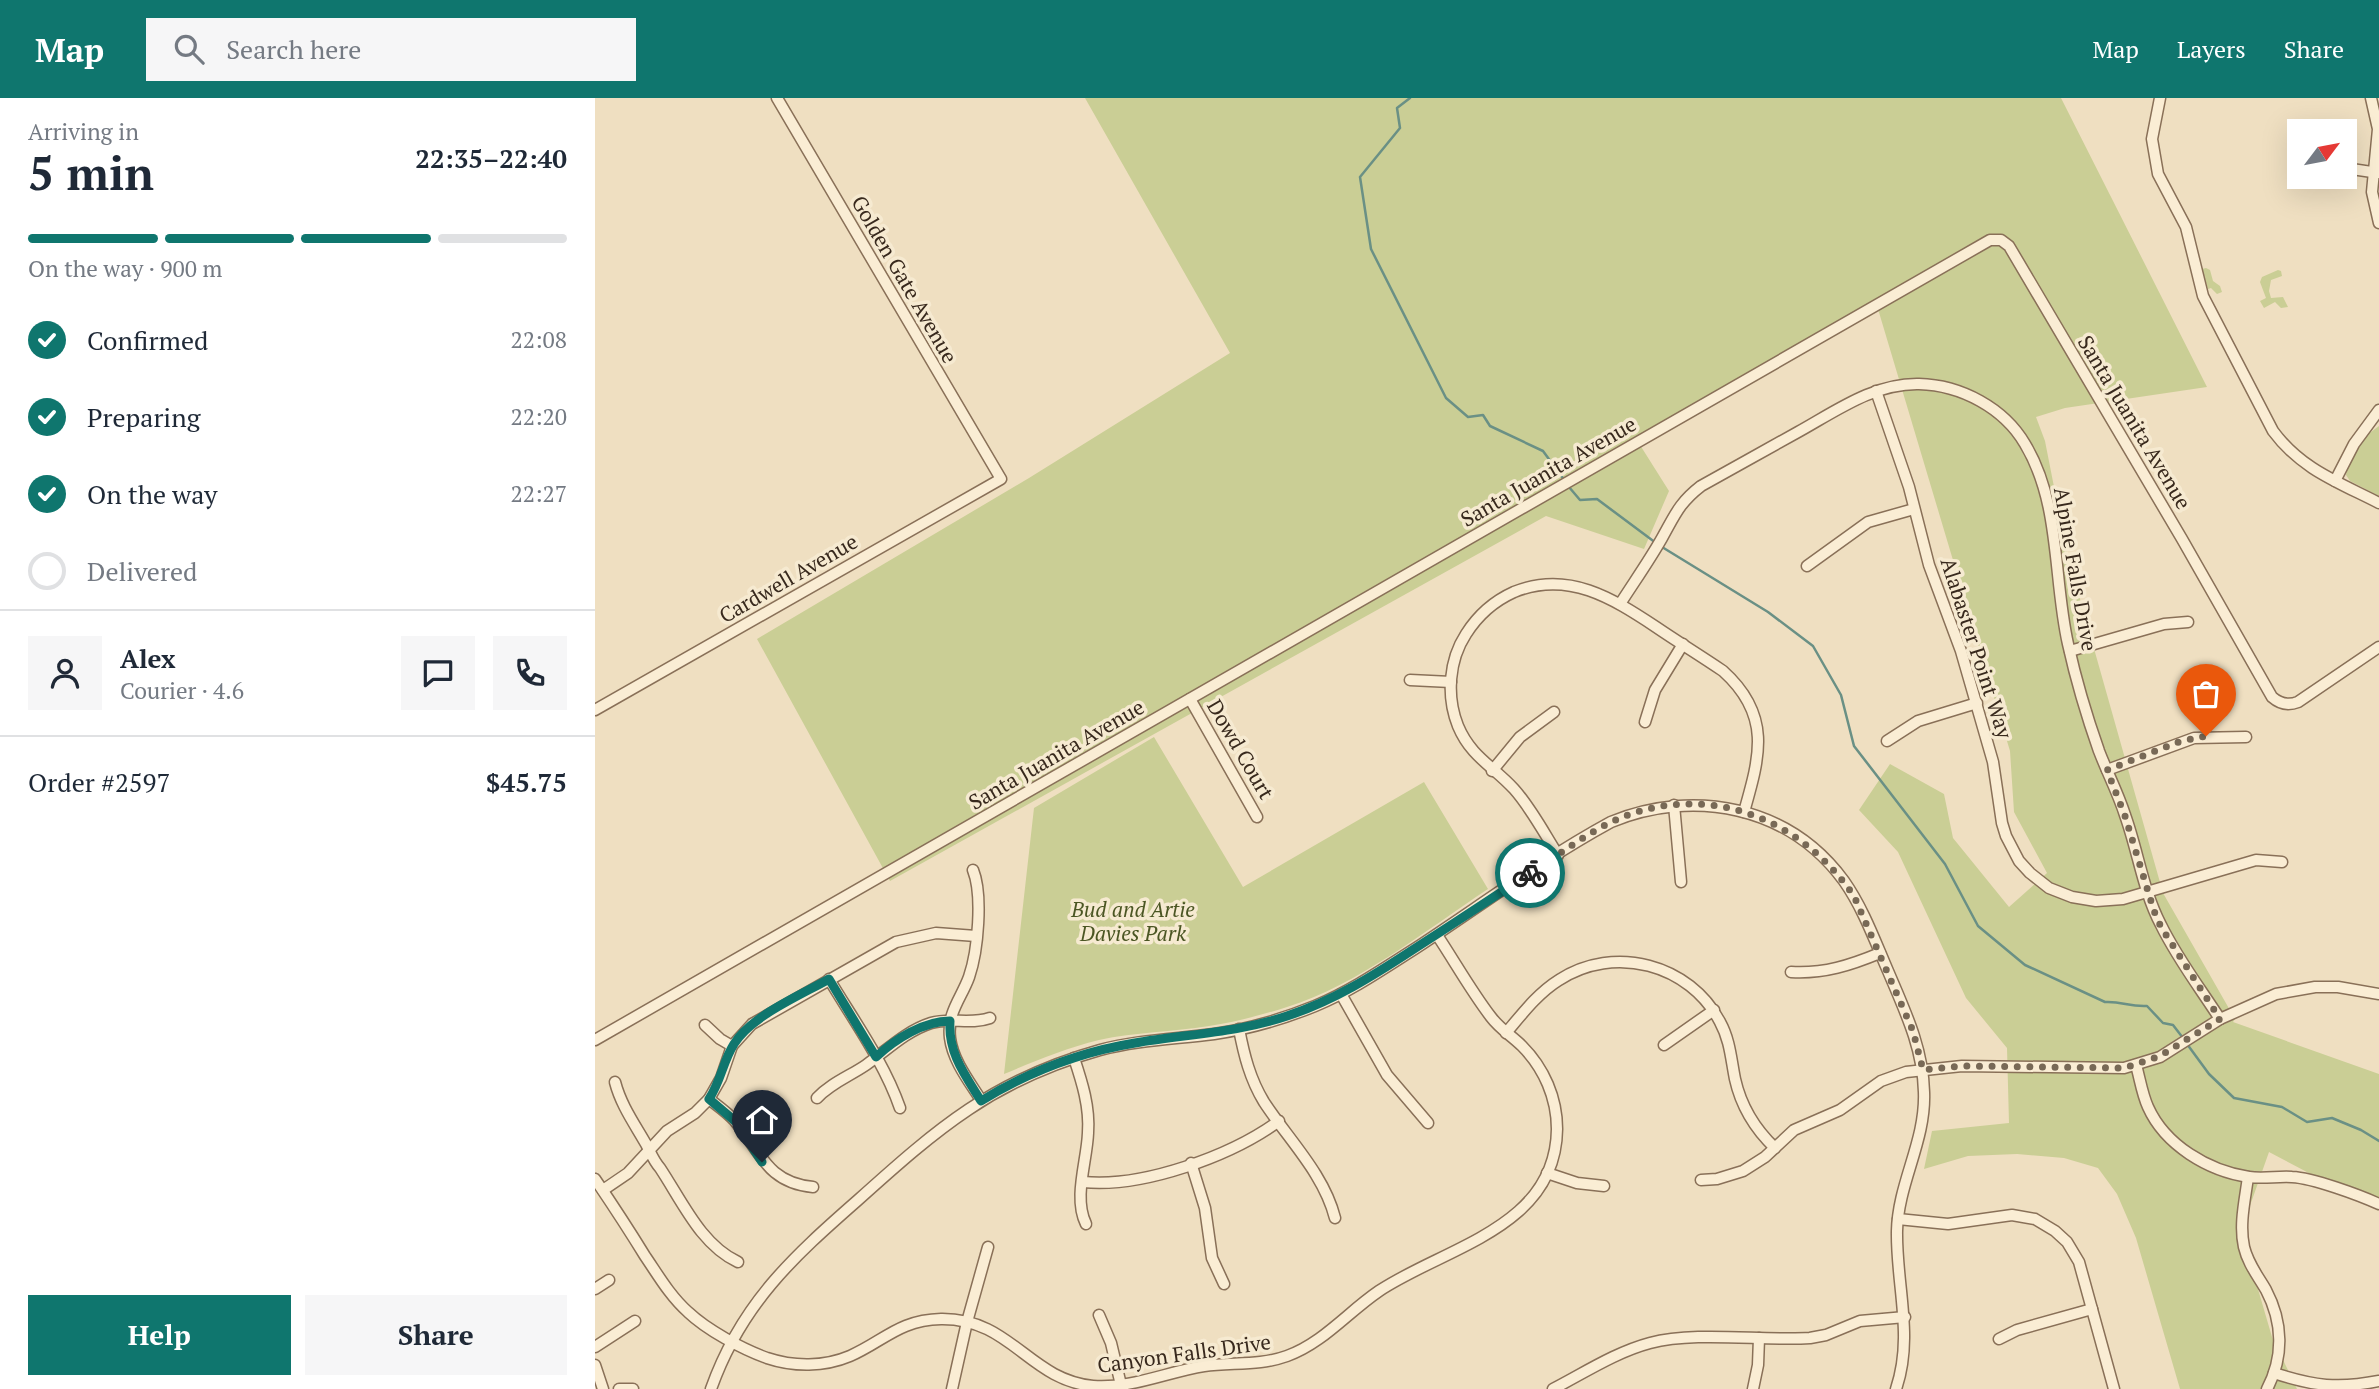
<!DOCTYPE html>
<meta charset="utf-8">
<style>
body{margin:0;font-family:"PT Serif",serif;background:#f6f6f7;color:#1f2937;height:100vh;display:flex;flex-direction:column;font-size:26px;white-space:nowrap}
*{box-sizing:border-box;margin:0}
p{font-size:23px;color:#747a83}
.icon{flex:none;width:38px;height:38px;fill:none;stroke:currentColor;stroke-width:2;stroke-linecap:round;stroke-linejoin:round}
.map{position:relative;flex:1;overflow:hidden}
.side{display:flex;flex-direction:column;background:#fff;width:595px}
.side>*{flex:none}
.needle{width:46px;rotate:58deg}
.fabs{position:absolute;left:1692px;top:21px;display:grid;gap:14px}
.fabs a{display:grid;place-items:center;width:70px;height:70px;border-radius:0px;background:#fff;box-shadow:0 7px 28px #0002;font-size:35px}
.pin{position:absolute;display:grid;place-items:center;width:60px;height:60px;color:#fff;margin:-72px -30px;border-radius:50% 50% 50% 0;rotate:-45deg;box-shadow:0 0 7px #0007}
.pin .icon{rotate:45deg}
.courier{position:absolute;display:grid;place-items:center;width:70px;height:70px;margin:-35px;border:5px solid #0f766e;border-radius:50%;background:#fff;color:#222;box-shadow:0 2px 9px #0007}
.summary em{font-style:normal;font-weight:700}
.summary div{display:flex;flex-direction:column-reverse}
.summary{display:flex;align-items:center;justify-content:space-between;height:119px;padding:0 28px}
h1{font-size:46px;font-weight:700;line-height:52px}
.bar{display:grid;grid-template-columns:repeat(4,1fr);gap:10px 7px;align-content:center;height:84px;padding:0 28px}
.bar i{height:9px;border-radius:5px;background:#e0e1e3}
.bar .selected{background:#0f766e}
.bar p{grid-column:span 4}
.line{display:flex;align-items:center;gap:18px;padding:0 28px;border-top:2px solid #e0e1e3}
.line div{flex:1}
.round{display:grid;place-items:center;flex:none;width:74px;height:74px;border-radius:0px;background:#f6f6f7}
ol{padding:0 28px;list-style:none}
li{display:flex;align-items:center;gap:21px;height:77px}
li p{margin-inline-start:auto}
li .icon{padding:7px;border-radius:50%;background:#0f766e;color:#fff;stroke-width:4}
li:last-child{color:#747a83}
li i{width:38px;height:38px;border:4px solid #e0e1e3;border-radius:50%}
.cta{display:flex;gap:14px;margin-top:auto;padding:14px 28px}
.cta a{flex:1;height:80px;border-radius:0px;background:#0f766e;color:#fff;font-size:28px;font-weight:700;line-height:80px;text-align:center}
.cta a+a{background:#f6f6f7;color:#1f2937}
header{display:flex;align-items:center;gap:42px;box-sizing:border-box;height:98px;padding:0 35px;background:#0f766e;color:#fff}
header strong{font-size:33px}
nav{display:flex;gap:38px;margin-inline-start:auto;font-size:24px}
.search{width:490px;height:63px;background:#f6f6f7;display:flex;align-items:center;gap:18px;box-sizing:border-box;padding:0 24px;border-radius:0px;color:#747a83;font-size:26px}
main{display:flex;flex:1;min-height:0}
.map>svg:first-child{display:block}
</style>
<header>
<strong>Map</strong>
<div class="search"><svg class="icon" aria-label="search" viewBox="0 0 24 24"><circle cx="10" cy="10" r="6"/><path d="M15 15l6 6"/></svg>Search here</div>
<nav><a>Map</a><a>Layers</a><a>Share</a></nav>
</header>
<main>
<section class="side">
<div class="summary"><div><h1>5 min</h1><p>Arriving in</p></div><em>22:35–22:40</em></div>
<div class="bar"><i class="selected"></i><i class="selected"></i><i class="selected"></i><i></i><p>On the way · 900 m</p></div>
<ol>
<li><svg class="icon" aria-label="check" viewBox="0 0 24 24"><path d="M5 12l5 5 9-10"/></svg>Confirmed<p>22:08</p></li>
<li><svg class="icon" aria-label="check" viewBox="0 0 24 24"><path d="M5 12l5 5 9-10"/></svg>Preparing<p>22:20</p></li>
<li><svg class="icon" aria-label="check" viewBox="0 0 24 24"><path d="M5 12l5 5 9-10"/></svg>On the way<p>22:27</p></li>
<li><i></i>Delivered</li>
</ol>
<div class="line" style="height:126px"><a class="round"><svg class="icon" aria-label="person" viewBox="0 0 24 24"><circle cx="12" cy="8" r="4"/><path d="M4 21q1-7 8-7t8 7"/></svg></a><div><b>Alex</b><p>Courier · 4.6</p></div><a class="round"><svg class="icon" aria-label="chat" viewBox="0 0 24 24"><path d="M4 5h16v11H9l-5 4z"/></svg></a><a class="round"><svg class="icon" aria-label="phone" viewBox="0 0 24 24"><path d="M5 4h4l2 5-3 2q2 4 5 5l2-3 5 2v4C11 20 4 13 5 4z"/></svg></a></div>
<div class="line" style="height:91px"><div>Order #2597</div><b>$45.75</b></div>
<div class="cta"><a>Help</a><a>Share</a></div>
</section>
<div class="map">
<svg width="1784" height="1291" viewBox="0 0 1784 1291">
<rect width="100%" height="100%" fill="#efdfc1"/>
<g fill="#cace95">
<polygon points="490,0 1466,0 1612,289 1470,310 1441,319 1450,343 1472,455 1568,795 1640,921 1638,924 1784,976 1784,1112 1674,1054 1646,1133 1677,1239 1702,1291 1585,1291 1541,1140 1522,1096 1503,1070 1469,1060 1422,1056 1373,1058 1329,1071 1337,1033 1414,1025 1412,950 1371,900 1303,754 1264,712 1295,666 1349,696 1358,740 1414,809 1452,775 1419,714 1415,653 1280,201 1045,347 1074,393 1049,451 951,418 295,783 162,541 434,380 635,255"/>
<polygon points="1611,170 1615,172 1618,183 1625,188 1627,194 1622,196 1616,190 1613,191 1607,171"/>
<polygon points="1683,172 1686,173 1687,178 1676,182 1674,193 1676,200 1688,199 1693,209 1686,210 1680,204 1669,210 1665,203 1671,200 1665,184 1667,179"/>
<polygon points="1784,328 1784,398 1755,383 1751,377 1752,371 1768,340"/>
<path d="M559,639L648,789L829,684L893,791C831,832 763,887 692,909C667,917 640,924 614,928C578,934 540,934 504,942C471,950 440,963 409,976L439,710Z"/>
</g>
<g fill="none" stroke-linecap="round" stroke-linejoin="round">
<g stroke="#6a9085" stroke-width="2.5">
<polyline points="815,0 802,10 805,30 765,79 776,151 851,300 873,319 888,317 895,328 948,353 970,383"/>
<polyline points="974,389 985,402 1002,401 1061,445"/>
<path d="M1067,449L1173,514L1218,548L1246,597L1259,648L1350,766L1383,828L1430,867L1510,904C1527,903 1534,909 1552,908L1568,925L1578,927L1588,940"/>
<polyline points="1592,946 1614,976 1639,1000 1687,1009 1712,1024 1737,1020 1766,1032 1784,1043"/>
</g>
<defs>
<g id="minor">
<path d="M1565,0L1557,41L1563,76L1591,129L1608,198L1678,333C1706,371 1743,384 1784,405"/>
<polyline points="1776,0 1783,31 1777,94 1784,125"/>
<polyline points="1702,65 1704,65"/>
<polyline points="1750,70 1784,75"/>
<polyline points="1281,293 1314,389 1334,467 1366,553 1398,664 1407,725 1411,738 1424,763 1435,775 1454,790 1477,799 1501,803 1528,801 1661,762 1687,764"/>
<polyline points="1740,383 1759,346 1784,312"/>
<polyline points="1212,468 1273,424 1319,411"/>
<path d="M1025,506C1039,484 1054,463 1067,440C1080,417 1084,405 1106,388C1138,370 1171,352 1203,334C1241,313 1279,285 1324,286C1366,287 1409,310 1430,346C1466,406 1458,480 1473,546C1481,582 1492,619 1504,653C1512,674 1523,695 1530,717C1543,753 1548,793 1566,827C1582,860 1605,890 1625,921"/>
<polyline points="1475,553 1569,526 1593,524"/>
<polyline points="815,582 856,584"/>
<polyline points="595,601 662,719"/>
<polyline points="0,612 406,381 182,0"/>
<polyline points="1050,624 1060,592 1088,546"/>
<polyline points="1292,643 1323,623 1382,605"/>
<polyline points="1512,672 1599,640 1651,639"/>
<polyline points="897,673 925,639 959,614"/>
<polyline points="1079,707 1086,784"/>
<path d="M963,757C949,735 936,710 919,691C898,668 876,659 863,628C851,598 854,562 871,536C883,517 899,503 919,494C973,472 1017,500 1061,529C1083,544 1106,558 1128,573C1177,617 1165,658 1149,714"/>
<path d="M378,772C388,797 383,853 374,879C366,901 352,914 355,940C358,963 374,983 386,1002"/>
<path d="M1196,874C1229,876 1256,867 1285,855"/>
<path d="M234,881C259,923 289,964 305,1010"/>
<polyline points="746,896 792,977 833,1025"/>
<polyline points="110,927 125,941 137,948"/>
<path d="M644,931C649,957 655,981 669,1004C693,1041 729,1076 740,1120"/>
<path d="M911,935C927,916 943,895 964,882C1019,846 1095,866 1125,924C1135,942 1136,961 1140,981C1146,1008 1160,1031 1180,1050"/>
<path d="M0,942L1395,142H1406L1414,148L1587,441L1677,599C1685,606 1693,608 1703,604L1784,549"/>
<polyline points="1069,947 1119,912"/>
<path d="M479,960C487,984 495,1009 493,1035C492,1063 478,1100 491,1126"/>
<path d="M1541,967C1545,981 1547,996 1553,1009C1570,1047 1613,1073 1654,1079C1669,1081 1683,1078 1697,1079C1718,1080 1764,1097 1784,1106"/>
<path d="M20,984C26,1007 39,1025 51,1046C56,1055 58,1062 65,1070C87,1103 106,1147 143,1164"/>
<path d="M222,1000C236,985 255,978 271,967C292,952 311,933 336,925C355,919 375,927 395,920"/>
<path d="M114,1001C123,1008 133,1015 140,1023C165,1053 172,1085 218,1089"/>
<polyline points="596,1065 610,1110 617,1160 629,1186"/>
<polyline points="952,1075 982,1085 1009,1088"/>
<path d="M1653,1079C1650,1102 1644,1126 1649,1149C1653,1166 1663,1178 1671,1192C1688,1224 1689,1259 1672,1291"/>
<path d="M0,1081C17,1106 34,1132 50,1158C63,1177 75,1198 93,1214C112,1232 147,1251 172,1260C199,1269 229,1269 255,1258C289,1243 304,1222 346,1221C416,1220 434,1282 498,1288C535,1291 572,1274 609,1268C637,1264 664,1268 692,1258C728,1245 753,1214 784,1193C850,1149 961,1130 962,1031C962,1000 949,970 927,948C917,938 905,931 896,919C876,893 860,864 842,837"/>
<polyline points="1106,1082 1122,1081 1148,1073 1170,1059 1199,1032 1245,1012 1286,983 1311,974 1367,968 1529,970 1565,959 1625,921 1681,896 1720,889 1743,889 1784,896"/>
<path d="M488,1084C548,1090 636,1058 684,1023"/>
<polyline points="8,1092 33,1075 72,1033 100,1015 114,1001 126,980 137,948 157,926 301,844 341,835 381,838"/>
<polyline points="1303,1121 1353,1126 1417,1117 1440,1121 1460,1133 1472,1144 1484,1164 1519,1291"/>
<polyline points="0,1191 14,1182"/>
<polyline points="504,1217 516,1245 526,1287"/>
<polyline points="1404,1241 1422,1232 1497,1211"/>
<polyline points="0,1249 40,1223"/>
<polyline points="0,1267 8,1291"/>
<path d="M1679,1275C1719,1288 1743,1291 1784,1283"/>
<polyline points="24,1291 38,1291"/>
<path d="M116,1291C146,1206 198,1159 263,1102C343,1030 398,982 505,952C542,942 581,941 619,936C654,931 688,921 720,908C756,893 788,871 821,850C885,808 948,761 1016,724C1099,690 1194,708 1249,783C1268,810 1280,843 1293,873C1310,913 1328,950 1329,994C1331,1043 1303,1085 1302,1133C1301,1187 1319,1238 1301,1291"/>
<polyline points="357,1291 372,1224 393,1149"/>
<path d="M958,1291C989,1275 1021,1254 1055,1245C1101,1233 1166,1243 1215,1240L1231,1237L1265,1223L1310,1219"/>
<polyline points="1158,1291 1163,1267 1164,1240"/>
</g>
</defs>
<use href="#minor" stroke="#897058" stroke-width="13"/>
<use href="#minor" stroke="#faedd4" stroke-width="10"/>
</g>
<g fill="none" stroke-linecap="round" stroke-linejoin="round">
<path stroke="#786956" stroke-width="7" stroke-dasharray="0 12.6" d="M935,775C962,758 988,738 1016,724C1108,681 1204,718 1259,798L1318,933L1328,972L1367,968L1529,970L1565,958L1625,921L1566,829L1559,813L1530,718L1512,672L1586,643L1611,638"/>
<path stroke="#0f766e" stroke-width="9" d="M167,1064L141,1024L114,1001C126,983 128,963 139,946C156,918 206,897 234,881L281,959C300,941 329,923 355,923C353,955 370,977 386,1003C433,974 485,954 540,945C591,936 642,935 692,918C738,903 778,878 819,851C858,826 896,801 935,775"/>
</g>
<g text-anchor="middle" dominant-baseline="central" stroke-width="7" stroke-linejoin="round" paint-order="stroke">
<g font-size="21" fill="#38291d" stroke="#f6ead1">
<text transform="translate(310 181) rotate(60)">Golden Gate Avenue</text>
<text transform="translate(1540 324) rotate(59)">Santa Juanita Avenue</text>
<text transform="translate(953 373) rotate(-30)">Santa Juanita Avenue</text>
<text transform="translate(1481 471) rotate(80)">Alpine Falls Drive</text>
<text transform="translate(193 480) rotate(-30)">Cardwell Avenue</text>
<text transform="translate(1382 550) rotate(72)">Alabaster Point Way</text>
<text transform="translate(646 651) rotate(60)">Dowd Court</text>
<text transform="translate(461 656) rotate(-30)">Santa Juanita Avenue</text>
<text transform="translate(589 1255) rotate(-8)">Canyon Falls Drive</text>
</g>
<g font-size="21" font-style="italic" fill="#4b5623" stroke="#f6ead1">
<text x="538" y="811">Bud and Artie<tspan x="538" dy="24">Davies Park</tspan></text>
</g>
</g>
</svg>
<div class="fabs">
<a><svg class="needle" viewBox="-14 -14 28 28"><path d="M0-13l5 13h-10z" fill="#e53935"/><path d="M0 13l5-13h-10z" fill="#747a83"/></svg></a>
</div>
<div class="pin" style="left:1611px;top:638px;background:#ea580c"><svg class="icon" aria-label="bag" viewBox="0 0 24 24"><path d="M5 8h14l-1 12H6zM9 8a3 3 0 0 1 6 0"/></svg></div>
<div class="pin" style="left:167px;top:1064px;background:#1f2937"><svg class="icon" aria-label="home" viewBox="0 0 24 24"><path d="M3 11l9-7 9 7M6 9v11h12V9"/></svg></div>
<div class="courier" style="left:935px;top:775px"><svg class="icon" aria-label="bike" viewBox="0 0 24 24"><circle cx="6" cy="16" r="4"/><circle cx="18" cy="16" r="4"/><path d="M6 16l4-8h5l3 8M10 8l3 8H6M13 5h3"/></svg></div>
</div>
</main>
